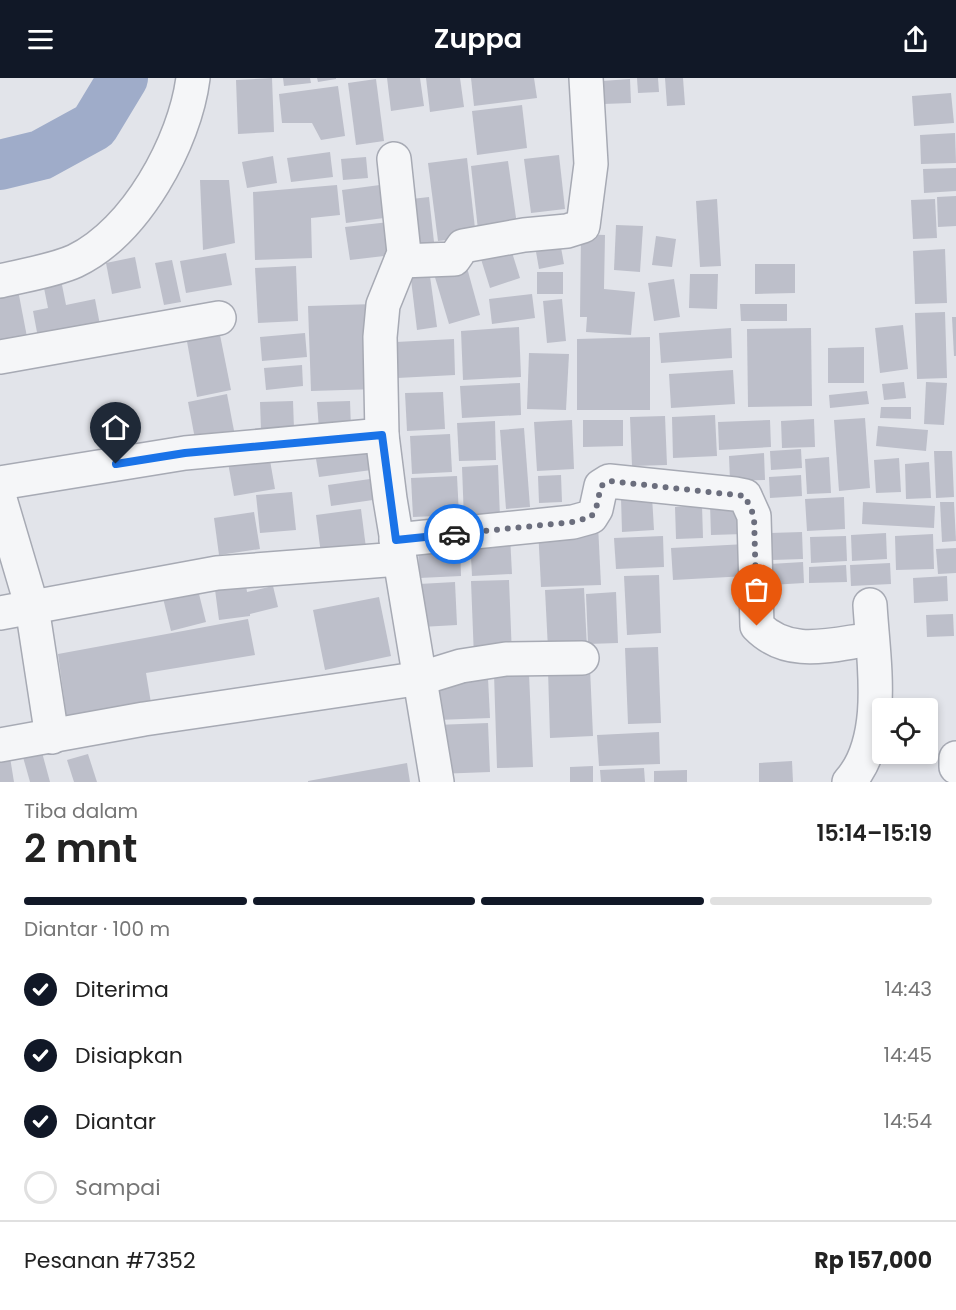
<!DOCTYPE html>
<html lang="id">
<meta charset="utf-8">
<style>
body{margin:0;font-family:Poppins,sans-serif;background:#f2f2f2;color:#222;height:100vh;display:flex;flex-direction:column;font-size:22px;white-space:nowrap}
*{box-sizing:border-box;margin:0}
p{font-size:20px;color:#767676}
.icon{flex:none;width:33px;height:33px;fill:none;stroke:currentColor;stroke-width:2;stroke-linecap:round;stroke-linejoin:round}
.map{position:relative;height:704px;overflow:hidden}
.drawer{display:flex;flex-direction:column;background:#fff;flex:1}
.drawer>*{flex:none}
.controls{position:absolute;left:872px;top:620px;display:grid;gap:12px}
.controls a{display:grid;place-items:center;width:66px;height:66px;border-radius:6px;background:#fff;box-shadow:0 3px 9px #0003;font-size:30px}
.pin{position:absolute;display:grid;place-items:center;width:51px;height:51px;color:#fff;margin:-62px -26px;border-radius:50% 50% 50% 0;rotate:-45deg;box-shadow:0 0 6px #0007}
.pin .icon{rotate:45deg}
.courier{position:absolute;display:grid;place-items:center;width:60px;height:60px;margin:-30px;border:4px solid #1a73e8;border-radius:50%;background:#fff;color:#222;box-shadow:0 2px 8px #0007}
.overview em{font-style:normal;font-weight:600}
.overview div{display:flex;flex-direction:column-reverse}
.overview{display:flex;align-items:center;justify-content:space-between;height:102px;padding:0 24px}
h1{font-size:39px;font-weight:600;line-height:45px}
.bar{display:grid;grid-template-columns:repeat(4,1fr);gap:9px 6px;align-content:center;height:72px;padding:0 24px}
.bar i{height:8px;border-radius:4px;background:#e0e0e0}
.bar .current{background:#111827}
.bar p{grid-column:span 4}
.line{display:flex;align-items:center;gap:15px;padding:0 24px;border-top:2px solid #e0e0e0}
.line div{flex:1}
ol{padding:0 24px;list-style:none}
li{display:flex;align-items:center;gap:18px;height:66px}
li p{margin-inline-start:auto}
li .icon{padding:6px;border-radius:50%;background:#111827;color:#fff;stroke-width:4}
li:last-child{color:#767676}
li i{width:33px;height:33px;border:3px solid #e0e0e0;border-radius:50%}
header{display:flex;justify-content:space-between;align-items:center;height:78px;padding:0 24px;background:#111827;color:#fff;font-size:27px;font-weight:600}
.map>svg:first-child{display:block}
</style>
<header><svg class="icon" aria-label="menu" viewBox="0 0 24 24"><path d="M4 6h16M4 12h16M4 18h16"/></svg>Zuppa<svg class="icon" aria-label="share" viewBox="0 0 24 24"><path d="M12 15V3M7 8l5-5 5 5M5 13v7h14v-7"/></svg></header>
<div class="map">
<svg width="956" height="704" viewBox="0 0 956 704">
<rect width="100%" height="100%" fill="#e2e4ea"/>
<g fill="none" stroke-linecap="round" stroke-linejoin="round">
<polyline stroke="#9facc9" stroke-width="50" points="0,87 41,77 94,48 123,0"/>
</g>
<g fill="#bdbfca">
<polygon points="272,0 274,54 238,56 236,2"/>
<polygon points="283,0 310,0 311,5 284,8"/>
<polygon points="317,0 336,0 336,1 318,4"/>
<polygon points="387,0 420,0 424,28 391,33"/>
<polygon points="426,0 460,0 464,29 430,34"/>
<polygon points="471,0 534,0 537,20 474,28"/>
<polygon points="637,0 658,0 659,14 638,15"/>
<polygon points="665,0 683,0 685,27 667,28"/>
<polygon points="376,1 384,63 356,67 348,5"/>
<polygon points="630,1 631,25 603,26 602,3"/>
<polygon points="338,8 345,58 321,62 312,45 282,45 279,16"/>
<polygon points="951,15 954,45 914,48 912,18"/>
<polygon points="522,27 527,70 477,77 472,33"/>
<polygon points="955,55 956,85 921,86 920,57"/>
<polygon points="330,74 333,99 291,104 287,80"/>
<polygon points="559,77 565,131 531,135 524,81"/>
<polygon points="273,78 277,105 247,110 242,84"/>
<polygon points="366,79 368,100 343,102 341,81"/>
<polygon points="467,80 476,159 438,163 428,85"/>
<polygon points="508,83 517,147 478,152 471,88"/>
<polygon points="956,90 956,113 924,115 923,91"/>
<polygon points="200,102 229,102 235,165 203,172"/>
<polygon points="395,105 399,138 346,145 342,112"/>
<polygon points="337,107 340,137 311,140 312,180 255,182 253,114"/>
<polygon points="956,118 956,148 938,149 937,119"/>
<polygon points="429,119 434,164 409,167 403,122"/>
<polygon points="717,121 721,188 700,189 696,123"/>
<polygon points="935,121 937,160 913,161 911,122"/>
<polygon points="398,143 401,176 350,182 345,149"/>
<polygon points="616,147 643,148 640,194 614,192"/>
<polygon points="581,156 605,157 604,211 635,214 631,257 586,254 587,239 580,239"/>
<polygon points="656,158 676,161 672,189 652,187"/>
<polygon points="560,164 564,186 539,191 535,168"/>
<polygon points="510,168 520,200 490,210 480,178"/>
<polygon points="945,171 947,225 915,226 913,173"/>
<polygon points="226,175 232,207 186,215 180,183"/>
<polygon points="135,179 141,210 112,216 106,185"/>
<polygon points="172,182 181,224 164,227 155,185"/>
<polygon points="466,186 480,237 449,246 434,196"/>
<polygon points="755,186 795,186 795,215 755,216"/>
<polygon points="296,188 298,243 258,245 255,190"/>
<polygon points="429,191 437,249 417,252 410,193"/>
<rect x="537" y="194" width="26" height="22"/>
<polygon points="690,196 718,196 717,231 689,230"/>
<polygon points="674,201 680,239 654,243 648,205"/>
<polygon points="61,202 66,227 95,221 101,252 39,265 33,233 48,230 43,205"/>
<polygon points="18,212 27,259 0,264 0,215"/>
<polygon points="532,216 535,240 492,246 489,221"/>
<polygon points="562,221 566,263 547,265 543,223"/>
<polygon points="375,226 378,311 311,313 308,228"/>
<polygon points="740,226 787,226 787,243 741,243"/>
<polygon points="945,234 947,300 917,301 915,235"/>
<polygon points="952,239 956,239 956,278 954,278"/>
<polygon points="903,247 908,291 880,295 875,250"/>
<polygon points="519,249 521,299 463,302 461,253"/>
<polygon points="731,250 732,280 661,285 659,255"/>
<polygon points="811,250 812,328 748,329 747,251"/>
<polygon points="219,252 231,312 197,319 186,258"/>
<polygon points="305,255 307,279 262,283 260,259"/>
<polygon points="650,259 650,332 577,332 577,261"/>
<polygon points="454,261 455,297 397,300 396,264"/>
<polygon points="864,269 864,305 828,305 828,270"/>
<polygon points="529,275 569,276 566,332 527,331"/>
<polygon points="302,287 303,308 266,312 264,290"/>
<polygon points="733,292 735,326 671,330 669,296"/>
<polygon points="904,304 906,320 884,322 882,306"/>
<polygon points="926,304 947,305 944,347 924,346"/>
<polygon points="520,305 521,337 462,340 460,308"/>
<polygon points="867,313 869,326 830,330 829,317"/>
<polygon points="443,314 445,351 407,353 405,315"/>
<polygon points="227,316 235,358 196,366 188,324"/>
<polygon points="293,323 294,351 261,352 260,324"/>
<polygon points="350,323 351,350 319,352 317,324"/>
<polygon points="881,329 911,329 911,341 880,340"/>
<polygon points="715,337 717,378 673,380 672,339"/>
<polygon points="665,338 667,387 632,388 630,339"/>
<polygon points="865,340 870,410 839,413 834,342"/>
<polygon points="814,341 815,369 782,370 781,343"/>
<polygon points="572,342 574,391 537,393 534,344"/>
<polygon points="583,342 623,342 623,368 583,369"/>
<polygon points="770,342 771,369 719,372 718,344"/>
<polygon points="495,343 496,382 459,383 457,345"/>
<polygon points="878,348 928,352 926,373 876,368"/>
<polygon points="524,350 530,429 506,431 500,352"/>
<polygon points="450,356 452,394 412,396 410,358"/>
<polygon points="375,361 379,391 319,399 314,369"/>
<polygon points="268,371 275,411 234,418 227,379"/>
<polygon points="801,371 802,390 771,392 770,373"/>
<polygon points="934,373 952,373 954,419 936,420"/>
<polygon points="764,375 765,402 730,403 729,378"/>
<polygon points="829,379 831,415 807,416 805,381"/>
<polygon points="899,380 901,414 876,415 874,382"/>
<polygon points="929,384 931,420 906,421 905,386"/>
<polygon points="498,387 500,440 464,441 462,389"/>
<polygon points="561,397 562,424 539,425 538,398"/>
<polygon points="801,397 802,418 770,420 769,399"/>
<polygon points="457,398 459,437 413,439 411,400"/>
<polygon points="377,400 380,421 331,428 328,407"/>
<polygon points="292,414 296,452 260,455 256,417"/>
<polygon points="652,418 654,452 622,454 621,420"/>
<polygon points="844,419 845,451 807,453 805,421"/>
<polygon points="743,424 744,456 711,457 710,426"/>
<polygon points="863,424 935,428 934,450 862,446"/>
<polygon points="940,424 954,424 956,463 942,464"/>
<polygon points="702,427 703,460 676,461 675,429"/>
<polygon points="361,431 366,470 321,476 316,437"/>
<polygon points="254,434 260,471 219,477 214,440"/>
<polygon points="598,447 601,507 541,509 538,450"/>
<polygon points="802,454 803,481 772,482 770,455"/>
<polygon points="886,455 887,481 852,483 851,457"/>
<polygon points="933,456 934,491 896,492 895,458"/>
<polygon points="510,458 512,496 472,498 470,460"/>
<polygon points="663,458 664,489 616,491 614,460"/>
<polygon points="846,458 847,483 811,485 810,459"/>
<polygon points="460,463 461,498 419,500 418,465"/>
<polygon points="746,466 747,498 673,502 671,470"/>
<polygon points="956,470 956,495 938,496 936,471"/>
<polygon points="803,484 804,505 771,507 770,486"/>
<polygon points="890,485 891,506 851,508 850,487"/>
<polygon points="846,487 847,504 809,505 809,489"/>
<polygon points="659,497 661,555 627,557 624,498"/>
<polygon points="947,498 948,523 914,525 913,500"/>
<polygon points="245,500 247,514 273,508 278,529 250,536 250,538 219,542 214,504"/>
<polygon points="509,502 512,578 474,580 471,503"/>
<polygon points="455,504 457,547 421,549 419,506"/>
<polygon points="197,508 206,544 171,553 162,516"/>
<polygon points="584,510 587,570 548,571 545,512"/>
<polygon points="616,514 618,565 588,566 586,516"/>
<polygon points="379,519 391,578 325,592 313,532"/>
<polygon points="953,536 954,558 927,559 926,537"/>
<polygon points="248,541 255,577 146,595 153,637 68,650 58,576"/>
<polygon points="658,569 661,645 628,646 625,570"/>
<polygon points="590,590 593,658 550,660 548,592"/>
<polygon points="529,595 533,689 497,690 494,596"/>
<polygon points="488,600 490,640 437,642 436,603"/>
<polygon points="488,645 490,694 437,696 435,647"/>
<polygon points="659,654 660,686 599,688 597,657"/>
<polygon points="8,667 14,704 0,704 0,668"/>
<polygon points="40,667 50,704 30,704 21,672"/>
<polygon points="88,676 97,704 74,704 67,682"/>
<polygon points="792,683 793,704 759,704 759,685"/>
<polygon points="407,685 410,704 308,704 308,703"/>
<polygon points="593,688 593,704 570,704 570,689"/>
<polygon points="644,690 645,704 601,704 600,692"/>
<polygon points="687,692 687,704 654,704 654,693"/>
</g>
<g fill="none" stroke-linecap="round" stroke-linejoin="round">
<defs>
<g id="minor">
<polyline points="394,81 404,175 383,227 380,259 382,357 390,421 437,704"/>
<polyline points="401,183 454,181 463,168 524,157 567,153 583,148 591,86 586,0"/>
<path d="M0,203C24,197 53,193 75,183C136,154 185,64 193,0"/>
<polyline points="0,279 219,240"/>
<polyline points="0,405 185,375 382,357"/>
<polyline points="0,421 32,529 52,659"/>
<path d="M396,462L573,444L591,439L596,431L601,408L609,403L735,416L745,418L754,438L757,548C789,581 832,566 872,561"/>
<polyline points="0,535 217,495 399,481"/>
<polyline points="0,667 144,641 422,600 461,588 506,581 582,580"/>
<polyline points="956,680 956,689"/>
<path d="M849,704C888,661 873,580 870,527"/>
</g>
</defs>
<use href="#minor" stroke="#a7aab4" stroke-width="36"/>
<use href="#minor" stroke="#f5f6f8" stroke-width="33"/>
</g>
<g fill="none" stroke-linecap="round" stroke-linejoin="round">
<polyline stroke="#6b6e7d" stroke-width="6" stroke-dasharray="0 10.8" points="454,456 573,444 591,439 596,431 601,408 609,403 745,418 754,438 757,548"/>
<polyline stroke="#1a73e8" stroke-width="8" points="116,386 185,375 382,357 396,462 454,456"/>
</g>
</svg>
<div class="controls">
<a><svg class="icon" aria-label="locate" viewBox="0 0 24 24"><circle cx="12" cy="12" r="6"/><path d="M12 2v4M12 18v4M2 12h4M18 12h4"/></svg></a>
</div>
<div class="pin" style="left:757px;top:548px;background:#ea580c"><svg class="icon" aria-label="bag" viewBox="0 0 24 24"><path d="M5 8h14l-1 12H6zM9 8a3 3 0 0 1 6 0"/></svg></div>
<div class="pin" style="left:116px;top:386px;background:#1f2937"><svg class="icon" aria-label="home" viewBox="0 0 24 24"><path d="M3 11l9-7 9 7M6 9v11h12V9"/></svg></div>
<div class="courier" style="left:454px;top:456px"><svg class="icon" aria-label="car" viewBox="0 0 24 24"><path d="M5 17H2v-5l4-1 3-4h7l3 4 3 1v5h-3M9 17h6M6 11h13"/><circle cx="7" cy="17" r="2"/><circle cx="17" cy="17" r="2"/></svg></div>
</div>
<section class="drawer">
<div class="overview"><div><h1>2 mnt</h1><p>Tiba dalam</p></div><em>15:14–15:19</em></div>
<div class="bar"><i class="current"></i><i class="current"></i><i class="current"></i><i></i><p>Diantar · 100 m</p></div>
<ol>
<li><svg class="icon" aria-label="check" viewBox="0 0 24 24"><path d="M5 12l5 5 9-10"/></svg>Diterima<p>14:43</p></li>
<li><svg class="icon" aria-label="check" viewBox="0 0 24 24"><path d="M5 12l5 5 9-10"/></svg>Disiapkan<p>14:45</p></li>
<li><svg class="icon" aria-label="check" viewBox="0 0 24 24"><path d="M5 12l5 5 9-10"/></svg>Diantar<p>14:54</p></li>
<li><i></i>Sampai</li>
</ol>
<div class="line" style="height:78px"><div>Pesanan #7352</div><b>Rp 157,000</b></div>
</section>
